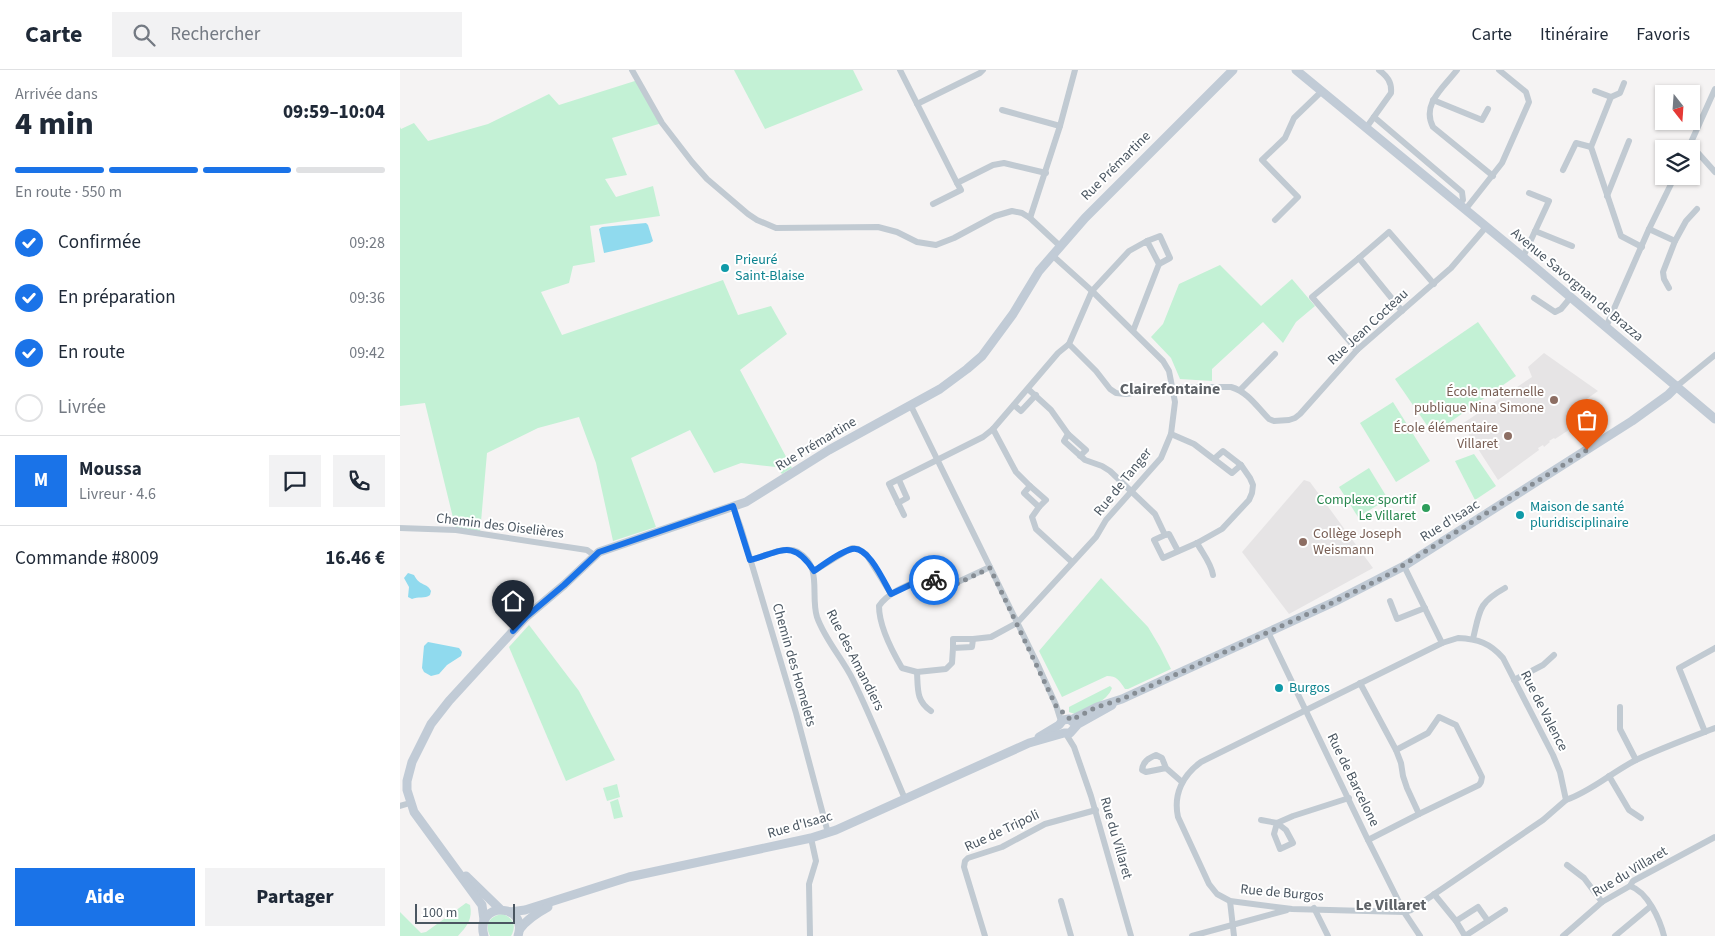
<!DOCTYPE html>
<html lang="fr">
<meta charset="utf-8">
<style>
body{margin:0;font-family:"Source Sans 3",sans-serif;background:#f2f2f3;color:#1f2937;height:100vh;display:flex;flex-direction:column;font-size:19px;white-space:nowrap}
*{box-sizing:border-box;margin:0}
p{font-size:16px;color:#747a83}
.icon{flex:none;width:28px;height:28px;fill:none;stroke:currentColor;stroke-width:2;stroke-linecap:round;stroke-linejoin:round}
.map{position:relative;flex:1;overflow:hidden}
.sheet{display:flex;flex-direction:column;background:#fff;width:400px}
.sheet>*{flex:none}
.needle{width:32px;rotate:163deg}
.tools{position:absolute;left:1255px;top:15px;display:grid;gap:10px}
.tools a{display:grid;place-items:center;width:45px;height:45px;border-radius:0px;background:#fff;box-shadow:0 1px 4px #0004;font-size:25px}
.scale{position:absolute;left:15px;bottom:12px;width:100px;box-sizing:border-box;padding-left:5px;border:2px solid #4a5661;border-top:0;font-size:14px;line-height:18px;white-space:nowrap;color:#4a5661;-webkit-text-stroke:4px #fff;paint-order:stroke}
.pin{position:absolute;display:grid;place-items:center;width:42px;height:42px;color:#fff;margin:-51px -21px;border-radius:50% 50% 50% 0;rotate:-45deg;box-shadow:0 0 5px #0007}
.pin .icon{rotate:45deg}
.courier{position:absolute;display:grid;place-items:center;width:50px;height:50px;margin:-25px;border:4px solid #1a73e8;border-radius:50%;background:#fff;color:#222;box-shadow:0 1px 6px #0007}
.head em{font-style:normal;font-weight:800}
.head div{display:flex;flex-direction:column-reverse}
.head{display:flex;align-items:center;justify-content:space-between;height:85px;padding:0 15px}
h1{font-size:32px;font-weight:800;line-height:38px}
.bar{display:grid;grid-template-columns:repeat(4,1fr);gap:8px 5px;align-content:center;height:60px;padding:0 15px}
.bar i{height:6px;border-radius:4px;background:#e0e1e3}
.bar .current{background:#1a73e8}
.bar p{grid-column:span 4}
.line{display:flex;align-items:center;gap:12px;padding:0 15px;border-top:1px solid #e0e1e3}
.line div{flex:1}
.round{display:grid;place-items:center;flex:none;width:52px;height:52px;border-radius:0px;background:#f2f2f3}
ol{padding:0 15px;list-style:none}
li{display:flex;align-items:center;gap:15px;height:55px}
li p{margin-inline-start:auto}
li .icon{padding:5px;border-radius:50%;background:#1a73e8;color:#fff;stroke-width:4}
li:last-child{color:#747a83}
li i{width:28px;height:28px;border:2px solid #e0e1e3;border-radius:50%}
.button{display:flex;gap:10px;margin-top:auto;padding:10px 15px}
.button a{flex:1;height:58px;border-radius:0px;background:#1a73e8;color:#fff;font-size:20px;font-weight:800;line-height:58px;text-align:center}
.button a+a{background:#f2f2f3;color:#1f2937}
header{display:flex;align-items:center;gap:30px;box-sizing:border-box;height:70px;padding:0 25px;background:#fff;border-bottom:1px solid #e0e1e3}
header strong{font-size:24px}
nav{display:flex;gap:28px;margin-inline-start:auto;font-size:18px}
.search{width:350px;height:45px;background:#f2f2f3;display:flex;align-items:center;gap:12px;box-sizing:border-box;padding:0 18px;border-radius:0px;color:#747a83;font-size:19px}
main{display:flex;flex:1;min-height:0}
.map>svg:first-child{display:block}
</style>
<header>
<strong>Carte</strong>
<div class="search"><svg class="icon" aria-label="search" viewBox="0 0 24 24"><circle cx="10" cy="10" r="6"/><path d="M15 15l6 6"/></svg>Rechercher</div>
<nav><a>Carte</a><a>Itinéraire</a><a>Favoris</a></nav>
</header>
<main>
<section class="sheet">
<div class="head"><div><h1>4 min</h1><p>Arrivée dans</p></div><em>09:59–10:04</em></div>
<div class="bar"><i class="current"></i><i class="current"></i><i class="current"></i><i></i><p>En route · 550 m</p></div>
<ol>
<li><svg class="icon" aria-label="check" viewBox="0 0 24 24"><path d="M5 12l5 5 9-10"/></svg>Confirmée<p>09:28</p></li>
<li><svg class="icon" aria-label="check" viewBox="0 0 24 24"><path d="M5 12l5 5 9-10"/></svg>En préparation<p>09:36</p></li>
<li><svg class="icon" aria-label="check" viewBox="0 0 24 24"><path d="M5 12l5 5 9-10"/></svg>En route<p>09:42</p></li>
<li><i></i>Livrée</li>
</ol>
<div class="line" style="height:90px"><b class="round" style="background:#1a73e8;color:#fff">M</b><div><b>Moussa</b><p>Livreur · 4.6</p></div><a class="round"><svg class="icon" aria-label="chat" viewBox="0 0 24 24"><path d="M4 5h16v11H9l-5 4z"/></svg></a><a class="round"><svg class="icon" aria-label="phone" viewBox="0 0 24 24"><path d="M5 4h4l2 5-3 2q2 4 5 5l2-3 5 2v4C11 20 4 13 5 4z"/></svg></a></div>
<div class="line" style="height:65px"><div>Commande #8009</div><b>16.46 €</b></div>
<div class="button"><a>Aide</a><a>Partager</a></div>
</section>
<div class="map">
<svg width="1315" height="866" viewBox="0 0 1315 866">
<rect width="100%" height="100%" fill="#f5f3f3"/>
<g fill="#e6e4e5">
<polygon points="1144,283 1198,321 1167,343 1175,356 1155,369 1154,368 1149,371 1150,372 1144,377 1143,375 1138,378 1139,380 1098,410 1062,354 1132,307 1128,297"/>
<polygon points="904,410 910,412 973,498 889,544 842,482"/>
</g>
<g fill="#c3f1d5">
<polygon points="334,0 453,0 463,20 365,59"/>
<polygon points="238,10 262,53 212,68 227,105 205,109 216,127 253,116 260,146 190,156 195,192 173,196 169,213 141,222 162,265 323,210 338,245 371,236 387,264 340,300 392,398 382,404 376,397 341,393 314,403 290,360 231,388 256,457 213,471 196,393 179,347 138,358 87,383 80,463 56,460 25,333 0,336 0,57 1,59 14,53 28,71 88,54 149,24 159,35"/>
<polygon points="820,195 861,236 892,209 915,236 896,252 883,273 863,252 812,299 812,311 780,309 771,288 751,267 763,254 779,214"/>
<polygon points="1078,252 1116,306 1033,364 995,309"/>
<polygon points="993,332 1030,391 996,412 960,353"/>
<polygon points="1074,384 1096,416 1075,430 1055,391"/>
<polygon points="969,398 988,429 958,447 939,417"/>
<path d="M701,508L748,557L760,577L771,599L728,619H725C719,610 717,606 707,606L662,627L639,581Z"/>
<polygon points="129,555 179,621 215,690 166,711 109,577"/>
<path d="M710,616L712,618C707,632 688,638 675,644L669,642V637Z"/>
<polygon points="217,714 220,727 207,731 203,718"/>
<polygon points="218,729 223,747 214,749 210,732"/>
<path d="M66,833L70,835C73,849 67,856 58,866H0V842L21,863L26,862Z"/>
<path d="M102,844C113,847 117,856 111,866H90C84,854 90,846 102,844Z"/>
</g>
<g fill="#90daee">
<polygon points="246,153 248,155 253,171 250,173 204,183 199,159 202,157"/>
<path d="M8,503L14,505C20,517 27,512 31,521L30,525C25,529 18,526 12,529L8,527L9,517L4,508Z"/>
<polygon points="28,572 59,578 62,582 61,586 47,595 39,604 31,606 24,602 22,598 24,576"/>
</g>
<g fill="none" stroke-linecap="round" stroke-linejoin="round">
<g stroke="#c1cad2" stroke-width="6">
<polyline points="232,0 262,53 292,92 307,109 348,144 357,150 376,158 478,157 497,162 517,172 536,175 554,168 595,146 612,141 622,143 630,148 660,176"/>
<polyline points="500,0 557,113 593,95 604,93 646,103"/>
<path d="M1057,0C1044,17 1021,34 1033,57L1093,106"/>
<polyline points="1195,21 1211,27 1191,77 1221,166 1242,177"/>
<polyline points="1211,27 1220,23 1224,13"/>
<polyline points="1033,30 1082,50 1088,39"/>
<polyline points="517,34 580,3 583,0"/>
<polyline points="602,40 660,56"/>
<polyline points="974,47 1062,122 1063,130 1059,135"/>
<path d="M966,58L991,23C992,12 987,6 979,0"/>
<polyline points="1290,74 1315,102"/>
<polyline points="1288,79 1315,19"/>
<polyline points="1163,100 1176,73 1191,77"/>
<polyline points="1207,126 1229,71"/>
<polyline points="533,134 561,120 557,113"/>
<polyline points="1065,140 1102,93 1129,32 1126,22 1099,0"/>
<polyline points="630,148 660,56 675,0"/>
<polyline points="875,150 898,127 862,90 885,68 894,48 922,21"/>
<polyline points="1249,159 1275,171"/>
<polyline points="1135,161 1172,176"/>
<polyline points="747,171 760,166 770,188 759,194"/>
<polyline points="1123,187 1149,131 1129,123"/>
<polyline points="959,188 989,162 1034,214"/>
<polyline points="1269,218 1264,209 1263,202 1275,171 1286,151 1297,139"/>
<polyline points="1134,228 1155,242 1161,239 1171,227"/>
<polyline points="1206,257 1249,159 1275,106"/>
<path d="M733,261L759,194L747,171L729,181L692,221L669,274L696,301L710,319L716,323L726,324L773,317H831C848,322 857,337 869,349L874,351L889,350L895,348L900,344L957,280L1051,198L1086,157"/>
<polyline points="957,280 912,227 959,188 1002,241"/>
<polyline points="1277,316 1315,285"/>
<polyline points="628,319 651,340 668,364 664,371 685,390 702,396 710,401 755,444 765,465 754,470 763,488 797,473 822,459 849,430 852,423 853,415 850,408 841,395 832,403 794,374 771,364"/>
<polyline points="840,320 875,284"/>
<polyline points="614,335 621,341 636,325"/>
<polyline points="511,336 637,593 656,635 661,651"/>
<polyline points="593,359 616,402 630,416 624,423 639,437 632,447 636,459 672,492"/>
<polyline points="668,364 686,380 680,386"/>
<polyline points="814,389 823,381 841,395"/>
<polyline points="630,416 646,430 639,437"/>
<polyline points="498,433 507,428 499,410"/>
<polyline points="333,436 341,458 396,643 428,763"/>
<polyline points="504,445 489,414 583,367 593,359 658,283 669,274"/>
<polyline points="0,458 56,460 187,480 194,485"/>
<polyline points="765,465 769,464 778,481"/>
<path d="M797,473C803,484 811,493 813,505"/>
<path d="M350,490C364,487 384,475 398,482C423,496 410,525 417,547C425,570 443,589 453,610C472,649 488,689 505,729"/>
<polyline points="1004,496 1042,573"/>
<path d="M590,497L545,518L538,515L531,505C514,513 490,520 479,536C479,556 492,581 502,598L517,602L546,599L552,593L553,578L572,577L573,569L591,567L617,553L696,467L706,450L761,388L771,364L775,332L769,301L763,291L692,221L652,185"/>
<polyline points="414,501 445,482 452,478 458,479 466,484 491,524"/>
<polyline points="519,511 514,502 531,494 536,503 531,505"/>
<polyline points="990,531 997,549 1025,538"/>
<polyline points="868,562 968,770 1004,842 1020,866"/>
<path d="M1058,568C1078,569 1090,573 1103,588L1153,685L1160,702L1166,730L1143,750L1011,840L1004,842L892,839L830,831L817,824L809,814L778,747C773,724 783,705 801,692L1042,573Z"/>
<path d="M1073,569C1080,540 1078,533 1105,518"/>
<polyline points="553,578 553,569 573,569"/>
<path d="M517,602C518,619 516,631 531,641"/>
<polyline points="1114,610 1143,595 1154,585"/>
<polyline points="960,613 996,680 1001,693 1003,706 1007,718 1019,744 968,770"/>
<polyline points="1220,637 1220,659 1236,690"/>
<polyline points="1305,662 1279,598 1315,578"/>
<polyline points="666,664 674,677 691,726 731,866"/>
<polyline points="996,680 1028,663 1039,647 1056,655 1082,707 1081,712 1079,715 1019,744"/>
<path d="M766,698L746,702L742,700C743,691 749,688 756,685L762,688L766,698L782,712"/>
<polyline points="1209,706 1229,740 1241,748"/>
<path d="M1166,730C1192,721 1212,702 1236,690C1262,678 1289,668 1315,658"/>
<polyline points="0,736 10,733"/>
<polyline points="861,750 877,753 893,746 949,728"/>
<polygon points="877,753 886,760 893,773 880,779 874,764"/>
<polyline points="1167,795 1184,808 1202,832"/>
<path d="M1230,816C1248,822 1260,850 1264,866"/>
<polyline points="1034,824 1056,851 1065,866 1105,840"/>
<polyline points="661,831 671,866"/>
<polyline points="830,831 834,866"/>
<polyline points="914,838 928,866"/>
<polyline points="1056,851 1078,837 1088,851"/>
<polyline points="410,866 409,814 416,791 411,768"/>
<polyline points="585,866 564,797 565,791 568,788 602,777 645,754 696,740"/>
<polyline points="792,866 887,840"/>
<polyline points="1163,866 1202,832 1230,816 1233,811 1315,767"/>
<polyline points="1215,866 1251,836"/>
</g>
<g stroke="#c1cbd6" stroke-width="9">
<polyline points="896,0 1123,187 1315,349"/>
<polyline points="671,650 697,637 722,629 934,532 1004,496 1232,351 1268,325 1277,316"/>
<polyline points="639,667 659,655 663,650 669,649 674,653"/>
<polyline points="66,806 100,839"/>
<polyline points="110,842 125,840 229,807 411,768 436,760 629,673 664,663 670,663 678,654 712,635"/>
<polyline points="84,850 82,835 14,742 7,720 7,711 12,692 31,654 49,631 126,547 164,515 199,482 346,432 429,380 540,319 567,299 582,286 613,244 639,201 685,148 833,0"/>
<path d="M120,859C127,849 137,843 148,837"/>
<path d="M84,866C74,831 129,832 118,866"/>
</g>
</g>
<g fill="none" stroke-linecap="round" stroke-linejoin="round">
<polyline stroke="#868d94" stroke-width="5" stroke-dasharray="0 9" points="534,510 541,517 550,517 590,498 656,636 671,650 697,637 722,629 934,532 986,506 1187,380"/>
<path stroke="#1a73e8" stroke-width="6" d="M113,561L126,547L164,515L199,482L333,436L350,490C381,482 393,468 414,501C425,494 439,482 452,479C468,475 484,512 491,524L531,505L534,510"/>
</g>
<g fill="#0f9aa8" stroke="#fff" stroke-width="2">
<circle cx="325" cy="198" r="5"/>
<circle cx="1120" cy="445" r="5"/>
<circle cx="879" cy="618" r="5"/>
</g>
<g fill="#8d6e63" stroke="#fff" stroke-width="2">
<circle cx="1154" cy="330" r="5"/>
<circle cx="1108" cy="366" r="5"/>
<circle cx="903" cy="472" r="5"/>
</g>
<circle fill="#2e9e5b" stroke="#fff" stroke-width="2" cx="1026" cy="438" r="5"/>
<g text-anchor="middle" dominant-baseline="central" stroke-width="4" stroke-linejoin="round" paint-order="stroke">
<g font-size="14" fill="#4a5661" stroke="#fff">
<text transform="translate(716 96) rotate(-45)">Rue Prémartine</text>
<text transform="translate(1177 215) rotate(40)">Avenue Savorgnan de Brazza</text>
<text transform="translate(968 257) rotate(-43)">Rue Jean Cocteau</text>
<text transform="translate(416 374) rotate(-31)">Rue Prémartine</text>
<text transform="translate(723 412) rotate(-51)">Rue de Tanger</text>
<text transform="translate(1050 451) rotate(-32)">Rue d'Isaac</text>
<text transform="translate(100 456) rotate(7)">Chemin des Oiselières</text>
<text transform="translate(455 590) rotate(63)">Rue des Amandiers</text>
<text transform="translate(394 595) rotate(74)">Chemin des Homelets</text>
<text transform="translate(1144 641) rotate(63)">Rue de Valence</text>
<text transform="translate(953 710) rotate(64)">Rue de Barcelone</text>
<text transform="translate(400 755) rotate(-16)">Rue d'Isaac</text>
<text transform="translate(602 761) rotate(-25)">Rue de Tripoli</text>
<text transform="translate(716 768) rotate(74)">Rue du Villaret</text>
<text transform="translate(1230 802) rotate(-31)">Rue du Villaret</text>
<text transform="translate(882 823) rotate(5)">Rue de Burgos</text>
</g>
<g font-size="14" fill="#0d838f" stroke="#fff" text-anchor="start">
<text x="335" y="190">Prieuré<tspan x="335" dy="16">Saint-Blaise</tspan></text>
<text x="1130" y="437">Maison de santé<tspan x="1130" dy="16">pluridisciplinaire</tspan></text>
<text x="889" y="618">Burgos</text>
</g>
<g font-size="14" fill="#785e54" stroke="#fff" text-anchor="end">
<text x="1144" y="322">École maternelle<tspan x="1144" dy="16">publique Nina Simone</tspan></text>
<text x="1098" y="358">École élémentaire<tspan x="1098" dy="16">Villaret</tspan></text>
<text x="913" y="464" text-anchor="start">Collège Joseph<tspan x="913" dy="16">Weismann</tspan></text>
</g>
<g font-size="14" fill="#27864d" stroke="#fff" text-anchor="end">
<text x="1016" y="430">Complexe sportif<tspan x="1016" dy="16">Le Villaret</tspan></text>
</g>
<g font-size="16" font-weight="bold" fill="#5f6368" stroke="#fff">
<text x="770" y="319">Clairefontaine</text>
<text x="991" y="835">Le Villaret</text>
</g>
</g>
</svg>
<div class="tools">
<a><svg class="needle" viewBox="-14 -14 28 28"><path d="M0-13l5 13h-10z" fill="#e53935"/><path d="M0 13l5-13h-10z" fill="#747a83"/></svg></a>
<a><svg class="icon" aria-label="layers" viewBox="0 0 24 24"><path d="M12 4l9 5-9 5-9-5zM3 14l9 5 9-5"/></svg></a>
</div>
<div class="scale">100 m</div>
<div class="pin" style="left:1187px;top:380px;background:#ea580c"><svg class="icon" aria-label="bag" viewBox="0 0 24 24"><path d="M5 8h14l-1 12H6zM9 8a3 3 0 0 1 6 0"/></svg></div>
<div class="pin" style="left:113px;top:561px;background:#1f2937"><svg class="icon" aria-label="home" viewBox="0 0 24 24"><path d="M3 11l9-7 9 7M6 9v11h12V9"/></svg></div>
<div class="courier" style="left:534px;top:510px"><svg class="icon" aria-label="bike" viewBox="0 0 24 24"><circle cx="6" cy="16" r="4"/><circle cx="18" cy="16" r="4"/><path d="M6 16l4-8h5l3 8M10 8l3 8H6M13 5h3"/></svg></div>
</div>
</main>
